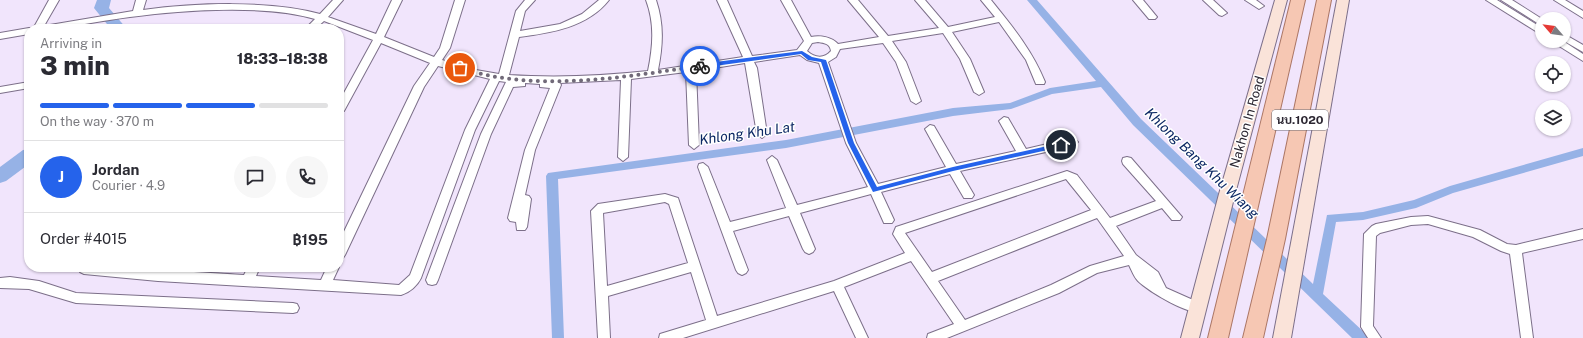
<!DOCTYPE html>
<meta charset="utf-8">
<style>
body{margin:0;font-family:"Public Sans",Sarabun,sans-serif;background:#f7f7f7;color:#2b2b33;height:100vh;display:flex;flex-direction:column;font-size:15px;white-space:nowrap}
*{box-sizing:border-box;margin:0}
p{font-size:13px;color:#7c7c81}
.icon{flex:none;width:22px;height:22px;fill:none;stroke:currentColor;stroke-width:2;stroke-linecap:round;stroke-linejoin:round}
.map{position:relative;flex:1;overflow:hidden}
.sheet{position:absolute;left:24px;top:24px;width:320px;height:248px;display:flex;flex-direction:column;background:#fff;border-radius:16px;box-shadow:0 1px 3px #0004}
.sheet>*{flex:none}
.needle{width:26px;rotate:298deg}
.fabs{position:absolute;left:1535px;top:12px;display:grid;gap:8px}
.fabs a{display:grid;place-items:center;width:36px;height:36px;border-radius:50%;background:#fff;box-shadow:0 1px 3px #0004;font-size:20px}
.pin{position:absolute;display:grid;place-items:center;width:34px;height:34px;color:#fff;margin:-17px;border:2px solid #fff;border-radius:50%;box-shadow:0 1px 4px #0007}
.courier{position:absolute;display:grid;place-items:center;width:40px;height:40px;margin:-20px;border:3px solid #2563eb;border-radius:50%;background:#fff;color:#222;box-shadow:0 1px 5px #0007}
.headline em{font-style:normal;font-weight:800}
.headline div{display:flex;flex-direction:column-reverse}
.headline{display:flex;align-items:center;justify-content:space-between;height:68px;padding:0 16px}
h1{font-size:26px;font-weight:800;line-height:30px}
.bar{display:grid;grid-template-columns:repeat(4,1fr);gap:6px 4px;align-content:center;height:48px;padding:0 16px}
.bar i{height:5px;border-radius:3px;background:#e1e1e2}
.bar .selected{background:#2563eb}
.bar p{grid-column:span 4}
.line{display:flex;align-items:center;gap:10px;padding:0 16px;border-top:1px solid #e1e1e2}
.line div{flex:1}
.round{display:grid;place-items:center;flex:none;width:42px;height:42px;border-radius:21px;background:#f7f7f7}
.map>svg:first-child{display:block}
</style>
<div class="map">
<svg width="1583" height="338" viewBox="0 0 1583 338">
<rect width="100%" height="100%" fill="#f1e5fc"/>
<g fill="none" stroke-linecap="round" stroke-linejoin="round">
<polygon fill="#96b2e6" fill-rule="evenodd" points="1027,0 1037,0 1141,119 1313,284 1327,215 1363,212 1414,200 1450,186 1583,148 1583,156 1453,193 1416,208 1363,220 1336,222 1323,294 1366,334 1367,338 1352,338 1133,125 1101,87 1052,94 1011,109 953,116 786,148 558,179 564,338 552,338 546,176 548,173 786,140 953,108 1010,103 1050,88 1096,81"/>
<g fill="#96b2e6" fill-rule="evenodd">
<polygon points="97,0 111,0 109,8 127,29 111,29 94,8"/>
<polygon points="29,149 29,164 6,181 0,183 0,167 23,150"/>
</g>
<defs>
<g id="street">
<path d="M49,0H59L44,26L133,11L136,0H146L143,10C194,3 271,0 320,14L333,0H343L328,17L376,34L392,0H402L384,37L434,57L440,48L455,0H465L450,48L442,60L476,70L499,74L516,11L525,0H535L525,11L520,31L560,24L582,14L599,0H609C588,27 551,33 519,37L509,75C556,78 602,76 648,71C653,46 655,24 646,0H656C664,24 663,45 658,70L743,57L717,0H727L752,56L797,50L804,41L781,0H791L811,37C820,35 832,37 838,44L879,37L848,0H858L888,36L939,28L915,0H925L948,27L995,17L981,0H991C1012,26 1032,50 1045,82L1044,84H1036L1026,60L999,22L952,32L970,59L984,92L979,95L974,92L960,59L943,33L892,41L906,62L921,101L916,104L911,101L896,62L883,43L840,49L836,57L828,62L856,143L878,184L946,167L925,129L930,125L934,126L956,164L1016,151L999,121L1004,117L1008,118L1026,149L1073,138L1078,142L1073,146L960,171L974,195L972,198H964L950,174L881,192L894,220L892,223H884L871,194L800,213L815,249L813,252L809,254L805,252L803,249L789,216L733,231L748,270L746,273L742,275L738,273L736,270L698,167L699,164L703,163L708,167L730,222L786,208L767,160L772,156L777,160L797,205L868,187L846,143L819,63L807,60L800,55L754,62L757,68L767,134L762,138L757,134L745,63L696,71L699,145L694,149L689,145L686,72L631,79L628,157L623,161L618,157L621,80L560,83L561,85L535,150L525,195L529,196L531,199L527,227L525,230H517L516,222L510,221L508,218L525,150L550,88L540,87V84L525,83V86L513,87L491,134L438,280L436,284L432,285L428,284L426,280L481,134L506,82L499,81L475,130L421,278C417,286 410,292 401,295L158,281L84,274L80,272L76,267C132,267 188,272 244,275L248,267H260L256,276L321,280L327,267H339L333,280L399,285L410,275L465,130L490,79L438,66L424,87L345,255L343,258L339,260V242L414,86L430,63L381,43L344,111L339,115V102L373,40L324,21L315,29H305L315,19C265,4 182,10 130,17C98,21 66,29 33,29ZM818,42C825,43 830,44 831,51C824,59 815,58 807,51L812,43Z"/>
<polygon points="1133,0 1143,0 1157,17 1155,19 1149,19"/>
<polygon points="1203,0 1213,0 1227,13 1222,16 1219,15"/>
<polygon points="1245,0 1256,0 1264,6 1259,9"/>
<polygon points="1486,0 1497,0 1542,28 1542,35"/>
<polygon points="1501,0 1512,0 1542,19 1542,26"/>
<polygon points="1554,0 1565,0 1583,11 1583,18"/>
<polygon points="29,28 32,29 29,29 29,34 0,39 0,33"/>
<polygon points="1564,34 1583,45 1583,52 1564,41"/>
<polygon points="1551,41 1563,41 1583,54 1583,61"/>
<polygon points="29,82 29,88 0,93 0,87"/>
<path d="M1127,157L1131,158L1182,217L1180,220H1172L1162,208L1116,226L1136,255L1158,272L1166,288L1202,304L1204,308L1202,312C1190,316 1148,291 1138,281C1134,277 1132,271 1129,265L1097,273L1059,293L947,338H927L928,334L954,324L911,261L844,287L868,338H856L834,291L683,338H659L660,334L706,320L691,272L608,296L610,338H598L591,211L598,204L665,194L678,198L717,316L834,281L905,253L893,234L896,227L1067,171L1077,175L1110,218L1156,201L1123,164L1122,161L1123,158ZM1066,179L1091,210L932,272L905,233ZM665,202L669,204L688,263L607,286L603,213ZM1097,218L1124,256L1090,266L1051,285L965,320L938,281Z"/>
<polygon points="1428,216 1480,230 1507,244 1516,245 1583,229 1583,239 1522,253 1533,338 1521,338 1510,254 1501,251 1473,237 1428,224 1411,225 1380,233 1376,236 1373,326 1381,338 1368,338 1361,327 1364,234 1372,226 1376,224 1411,217"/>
<polygon points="10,277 39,281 76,293 293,303 297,304 299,308 297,312 293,313 76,303 29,289 0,288 0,278"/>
</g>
<g id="secondary">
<polygon points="1275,0 1287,0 1235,194 1199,338 1181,338 1219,194"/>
<polygon points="1337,0 1349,0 1291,338 1273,338"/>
</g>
<g id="primary">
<polygon points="1291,0 1305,0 1228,338 1208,338"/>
<polygon points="1317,0 1331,0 1285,239 1263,338 1243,338 1267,239"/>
</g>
</defs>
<use href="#street" stroke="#7c6f89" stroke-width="2"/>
<use href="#secondary" stroke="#7c6f89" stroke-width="2"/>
<use href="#primary" stroke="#ab7665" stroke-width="2"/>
<use href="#street" fill="#fff" fill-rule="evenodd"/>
<use href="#secondary" fill="#fae3d9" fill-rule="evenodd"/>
<use href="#primary" fill="#f6c7b3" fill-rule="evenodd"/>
</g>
<polygon fill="#2563eb" points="802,51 812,57 826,60 854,143 877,187 953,167 1061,143 1064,145 1061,147 953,171 873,192 848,143 821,62 808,60 801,54 700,68 697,66 700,64"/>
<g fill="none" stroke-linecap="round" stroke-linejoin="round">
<path stroke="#716a79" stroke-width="4" stroke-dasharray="0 7.2" d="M460,68C535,93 624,77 700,66"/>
</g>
<g text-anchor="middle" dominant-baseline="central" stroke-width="3" stroke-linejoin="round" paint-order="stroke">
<rect fill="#fff" stroke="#6b6870" stroke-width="1" x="1272" y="110" width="56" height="20" rx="3"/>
<g font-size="12" font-weight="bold" fill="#2c2732">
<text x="1300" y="120">นบ.1020</text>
</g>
<g font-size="13" fill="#2c2732" stroke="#fff">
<text transform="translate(1247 122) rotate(-74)">Nakhon In Road</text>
</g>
<g font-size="14" font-style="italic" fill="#0c2864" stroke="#fff">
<text transform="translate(747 133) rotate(-8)">Khlong Khu Lat</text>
<text transform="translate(1202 163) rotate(44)">Khlong Bang Khu Wiang</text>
</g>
</g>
</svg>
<div class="fabs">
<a><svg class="needle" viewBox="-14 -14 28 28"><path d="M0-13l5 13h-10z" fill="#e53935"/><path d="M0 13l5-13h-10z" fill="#7c7c81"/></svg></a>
<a><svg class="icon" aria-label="locate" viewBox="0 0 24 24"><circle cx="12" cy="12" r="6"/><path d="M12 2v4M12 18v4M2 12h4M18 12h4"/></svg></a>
<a><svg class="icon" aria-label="layers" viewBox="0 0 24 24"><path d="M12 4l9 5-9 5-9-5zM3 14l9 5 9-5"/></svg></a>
</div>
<div class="pin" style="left:460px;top:68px;background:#ea580c"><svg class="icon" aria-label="bag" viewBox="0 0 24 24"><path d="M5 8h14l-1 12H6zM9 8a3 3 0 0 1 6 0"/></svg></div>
<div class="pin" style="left:1061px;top:145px;background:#1f2937"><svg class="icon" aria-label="home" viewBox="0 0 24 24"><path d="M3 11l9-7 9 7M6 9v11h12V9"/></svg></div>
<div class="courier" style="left:700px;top:66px"><svg class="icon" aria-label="bike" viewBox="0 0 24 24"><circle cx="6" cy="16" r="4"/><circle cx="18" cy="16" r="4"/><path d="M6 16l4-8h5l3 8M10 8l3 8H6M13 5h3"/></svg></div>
<section class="sheet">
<div class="headline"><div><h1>3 min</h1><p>Arriving in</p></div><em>18:33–18:38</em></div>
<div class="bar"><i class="selected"></i><i class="selected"></i><i class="selected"></i><i></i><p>On the way · 370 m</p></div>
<div class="line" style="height:72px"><b class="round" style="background:#2563eb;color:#fff">J</b><div><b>Jordan</b><p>Courier · 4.9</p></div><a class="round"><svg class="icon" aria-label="chat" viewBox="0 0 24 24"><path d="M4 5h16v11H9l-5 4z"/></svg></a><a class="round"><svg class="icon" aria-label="phone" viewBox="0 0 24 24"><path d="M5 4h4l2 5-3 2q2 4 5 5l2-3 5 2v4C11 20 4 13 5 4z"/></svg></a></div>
<div class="line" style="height:52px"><div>Order #4015</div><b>฿195</b></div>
</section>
</div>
